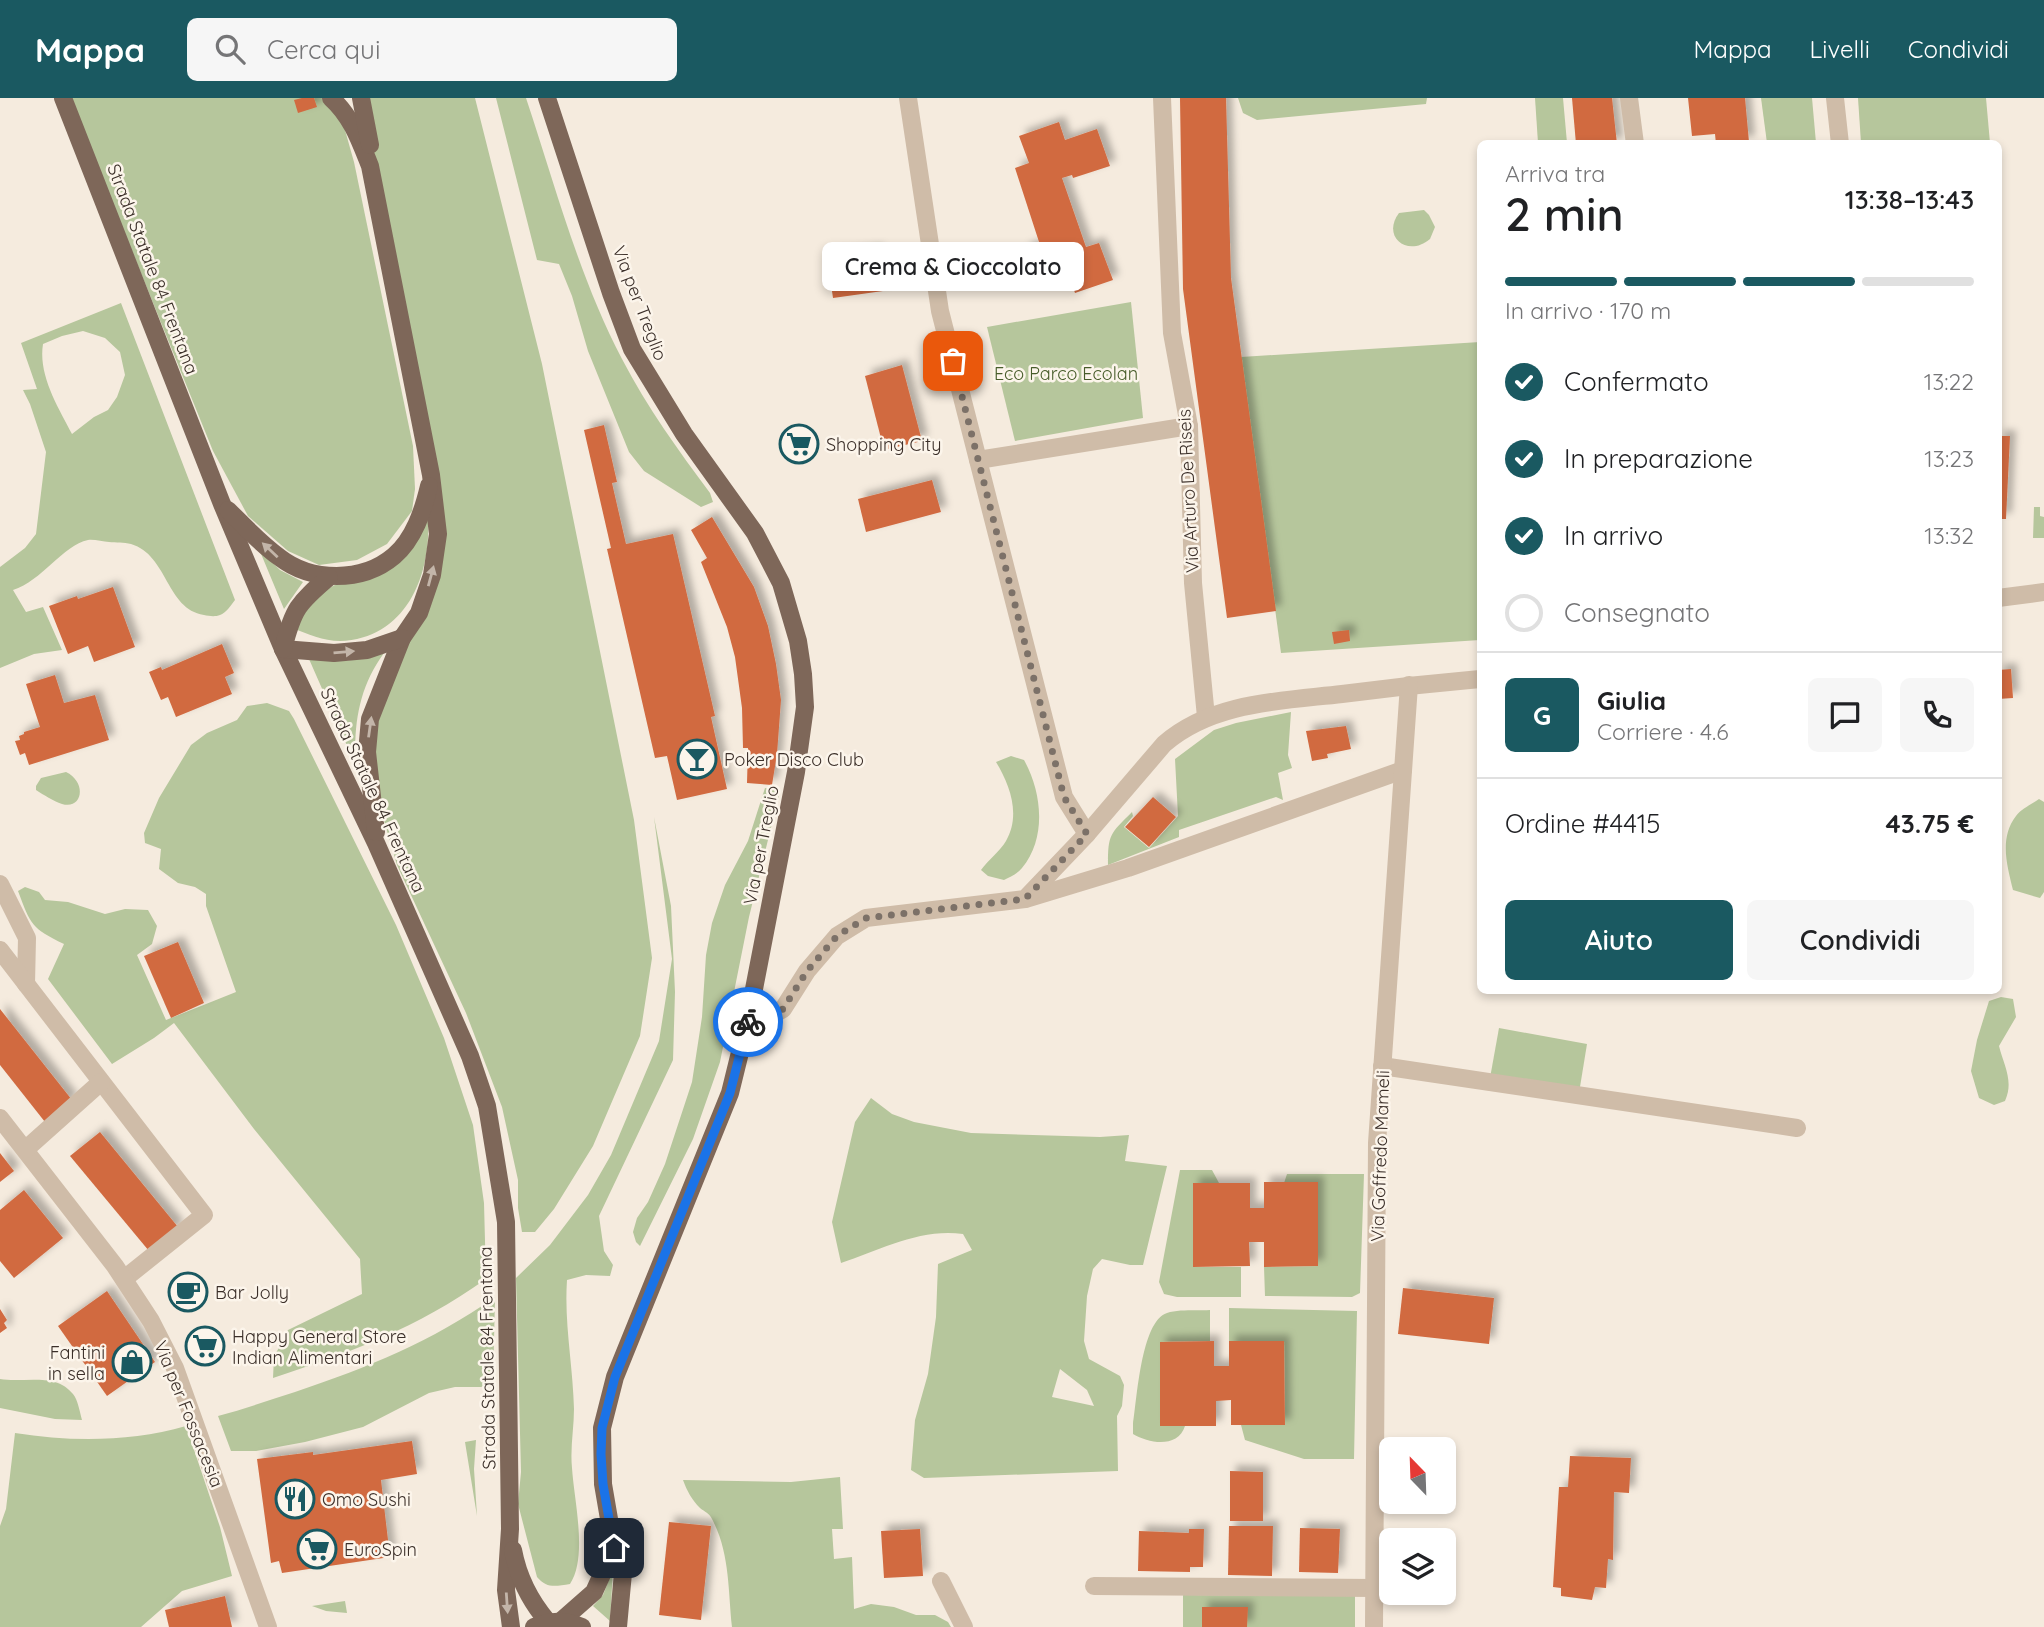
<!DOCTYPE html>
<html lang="it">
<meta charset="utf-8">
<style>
body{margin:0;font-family:Quicksand,sans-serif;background:#f6f6f6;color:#202124;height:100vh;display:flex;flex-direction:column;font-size:26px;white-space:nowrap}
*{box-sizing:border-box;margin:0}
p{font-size:23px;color:#757577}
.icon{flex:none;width:38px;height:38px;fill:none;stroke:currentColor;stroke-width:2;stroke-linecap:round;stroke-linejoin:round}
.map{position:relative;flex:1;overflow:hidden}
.panel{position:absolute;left:1477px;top:42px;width:525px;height:854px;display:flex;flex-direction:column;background:#fff;border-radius:10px;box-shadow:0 4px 10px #0003}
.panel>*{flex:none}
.needle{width:46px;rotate:337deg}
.fabs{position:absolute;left:1379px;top:1339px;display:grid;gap:14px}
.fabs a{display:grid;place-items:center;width:77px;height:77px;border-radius:10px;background:#fff;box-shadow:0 4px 10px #0003;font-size:35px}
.pin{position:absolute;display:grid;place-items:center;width:60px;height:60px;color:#fff;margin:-30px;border-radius:14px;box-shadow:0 4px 10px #0006}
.courier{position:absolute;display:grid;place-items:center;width:70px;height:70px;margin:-35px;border:5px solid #1a73e8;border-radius:50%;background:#fff;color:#222;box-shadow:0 2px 9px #0007}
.bubble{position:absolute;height:49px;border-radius:10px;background:#fff;box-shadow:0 4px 10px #0003;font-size:23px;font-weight:600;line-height:49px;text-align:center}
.headline em{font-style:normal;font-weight:600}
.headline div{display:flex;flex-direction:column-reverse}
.headline{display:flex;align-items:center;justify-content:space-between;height:119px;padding:0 28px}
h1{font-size:46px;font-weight:600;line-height:52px}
.bar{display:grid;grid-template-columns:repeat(4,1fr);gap:10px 7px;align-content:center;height:84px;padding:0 28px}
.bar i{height:9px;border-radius:5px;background:#e0e0e0}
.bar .on{background:#1a5961}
.bar p{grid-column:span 4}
.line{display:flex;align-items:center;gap:18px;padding:0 28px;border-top:2px solid #e0e0e0}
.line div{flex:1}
.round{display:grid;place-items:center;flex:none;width:74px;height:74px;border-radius:10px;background:#f6f6f6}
ol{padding:0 28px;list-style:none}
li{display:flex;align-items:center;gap:21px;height:77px}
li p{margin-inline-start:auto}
li .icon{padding:7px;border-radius:50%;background:#1a5961;color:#fff;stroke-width:4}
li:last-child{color:#757577}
li i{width:38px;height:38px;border:4px solid #e0e0e0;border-radius:50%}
.button{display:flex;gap:14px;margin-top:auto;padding:14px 28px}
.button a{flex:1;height:80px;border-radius:10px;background:#1a5961;color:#fff;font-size:28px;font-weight:600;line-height:80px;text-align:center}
.button a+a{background:#f6f6f6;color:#202124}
header{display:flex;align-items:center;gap:42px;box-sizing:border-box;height:98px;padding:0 35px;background:#1a5961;color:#fff}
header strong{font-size:33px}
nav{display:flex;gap:38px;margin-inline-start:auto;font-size:24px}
.search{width:490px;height:63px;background:#f6f6f6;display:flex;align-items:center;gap:18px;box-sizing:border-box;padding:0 24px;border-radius:10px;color:#757577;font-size:26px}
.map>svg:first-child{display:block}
</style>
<header>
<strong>Mappa</strong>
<div class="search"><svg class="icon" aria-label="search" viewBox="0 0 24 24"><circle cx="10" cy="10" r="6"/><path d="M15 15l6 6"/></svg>Cerca qui</div>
<nav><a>Mappa</a><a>Livelli</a><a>Condividi</a></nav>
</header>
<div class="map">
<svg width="2044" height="1529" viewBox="0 0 2044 1529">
<defs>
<filter id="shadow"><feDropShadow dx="6" dy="-6" stdDeviation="3.5" flood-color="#0004"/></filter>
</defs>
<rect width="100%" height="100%" fill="#f5ebde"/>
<g fill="#b6c69c" fill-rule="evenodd">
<polygon points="70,0 322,0 343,25 354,64 413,348 415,391 412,413 387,446 357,462 319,467 288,453 248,418 213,353"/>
<polygon points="363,0 475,0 542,266 634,722 652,860 640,938 593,1048 554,1111 535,1134 522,1134 518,1110 518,1082 502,1009 466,915 397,767 378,702 370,662 375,618 441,451"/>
<path d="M496,0H526C555,87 579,179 622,261C647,309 678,352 710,395L713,404L701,409L644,373L629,354L588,253L572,198L559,166L537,162Z"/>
<polygon points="1238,0 1427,0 1426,6 1257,22 1243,15"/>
<polygon points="1535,0 1563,0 1567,45 1538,45"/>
<polygon points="1761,0 1812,0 1816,45 1767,45"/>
<polygon points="1858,0 1986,0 1990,45 1861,45"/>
<path d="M1424,112L1429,117L1435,129L1430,141C1408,160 1381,139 1399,115Z"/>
<polygon points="1131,204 1143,320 1015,343 987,229"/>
<path d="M121,205L235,502C231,507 226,515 220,517C215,519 209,518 204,517C166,511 168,457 131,446C124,444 116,445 109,444C103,444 94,441 88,442C63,447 42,483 13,492L26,514L43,509L62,552L34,556L0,570V469L25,450L36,436L46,354L30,306L23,292L37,291L21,245ZM83,233L105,240L120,254L125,277L117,299L108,312L94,319L72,336C58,309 38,277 43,246L62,238Z"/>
<polygon points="1480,244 1480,542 1281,555 1241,259"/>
<polygon points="2034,409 2040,409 2040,418 2044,419 2044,440 2033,440"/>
<path d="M428,422C431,479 405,541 340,543C323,543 308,536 292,530L323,493L335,487L362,481Z"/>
<polygon points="259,451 280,472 303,484 284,511"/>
<path d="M384,555C359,589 353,627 356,668L309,561C338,565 356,563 384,555Z"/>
<path d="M267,605L289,613L294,621L396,827L444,940L473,1027L484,1105L486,1181C415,1231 354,1253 273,1280L274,1259L288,1232L362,1196L360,1161L254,1031L174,925L154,940L112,966L48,881L64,846C31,830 31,827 18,793L25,789L39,794L45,802L68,804L105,816L125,811L148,812L157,828L152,846L137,857L166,922L236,894L206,808V796L195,789L178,785L159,771L161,751L145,745L144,735L159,700L191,647L207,635L237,622L247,608Z"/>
<path d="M1291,614L1288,657L1292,670L1278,675L1283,702L1276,699L1179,732V739L1108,767C1108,736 1110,736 1132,714L1133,718L1124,729L1149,750L1178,718L1175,661L1214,632L1236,625Z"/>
<path d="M1011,658L1024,662C1042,694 1047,740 1022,770C1017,776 1010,779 1004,782L988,778L981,772C989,761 1000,753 1006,743C1021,717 1010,687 996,664Z"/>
<path d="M66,674C87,684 83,712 62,706C53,703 44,697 36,692V688L41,680Z"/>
<polygon points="765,690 780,693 749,819 720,964 693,1041 640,1148 636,1144 633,1134 637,1120 648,1104 665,1066 692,984 702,919 706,857 712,825 725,787 748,743"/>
<path d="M2039,701L2044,704V794L2040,800L2013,792C2007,768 1999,740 2016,718C2021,711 2032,706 2039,701Z"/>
<path d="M654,719L671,808L675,894L673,962L599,1118L604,1153L613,1167L610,1178L586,1177L567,1182C564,1225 573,1268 574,1311C574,1330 570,1350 572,1370C574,1402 588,1459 570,1486C556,1488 547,1491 537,1479L518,1406L521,1374L516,1180L550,1147L588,1097L611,1057L659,943L672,861Z"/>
<path d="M2001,899L2013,901L2016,919L1999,948C2004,968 2014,983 2005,1003L1994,1007L1979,1000L1971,973L1977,942L1989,903Z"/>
<polygon points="1499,930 1587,946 1579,995 1490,980"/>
<path d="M871,1000L892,1016L914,1024L971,1035L1100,1039L1129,1037L1125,1063L1167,1068L1143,1167H1130L1102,1161L1093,1171L1087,1198L1084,1243L1089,1261L1120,1278L1124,1287L1122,1308L1117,1318L1118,1373L924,1380L911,1372L915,1322L928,1276L936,1219L938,1166L972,1152L963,1136C920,1130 880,1152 841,1165L832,1124L855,1024ZM1060,1271L1087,1292L1094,1308L1052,1299Z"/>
<polygon points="1180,1072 1212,1072 1219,1085 1193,1085 1193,1169 1241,1169 1241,1199 1177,1199 1164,1196 1159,1184"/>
<polygon points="1287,1076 1364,1076 1360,1195 1352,1199 1265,1198 1264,1169 1318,1168 1318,1085 1284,1085"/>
<path d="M495,1199L493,1285L481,1289H455L429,1295L363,1329L305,1344L256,1353H231L218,1318C244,1311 270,1302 295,1294C369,1269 431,1244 495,1199Z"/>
<polygon points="1229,1210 1357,1213 1354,1361 1304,1361 1245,1342 1241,1327 1285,1327 1284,1243 1229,1243"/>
<path d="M1210,1212V1243L1160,1244V1327L1185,1328C1178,1350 1150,1346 1133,1336V1326C1137,1302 1141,1223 1167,1215C1179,1211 1197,1213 1210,1212Z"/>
<path d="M0,1281C24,1285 56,1274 73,1296C78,1302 80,1315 82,1322L55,1321L0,1310Z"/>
<path d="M186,1328L220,1429L232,1478L182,1493L141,1529H0V1428L6,1411L15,1335C72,1344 130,1344 186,1328Z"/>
<polygon points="476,1342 474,1371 477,1418 465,1344"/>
<path d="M840,1379L843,1431H832L834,1461L852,1459L854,1511L871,1506L894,1509L916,1517H935L948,1524L951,1529H732C728,1492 730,1455 712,1421C709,1415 705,1414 700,1410C692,1402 687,1393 683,1382L791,1384Z"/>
<polygon points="613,1472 610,1523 593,1508 603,1497"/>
<polygon points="1183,1497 1355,1498 1355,1529 1183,1529"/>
<polygon points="345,1503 347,1515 326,1513 312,1508"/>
</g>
<g fill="#d16a40" filter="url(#shadow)">
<polygon points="302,0 314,0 317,9 298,15 294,2"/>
<polygon points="1180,0 1226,0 1231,180 1276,513 1227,520 1183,191"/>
<polygon points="1572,0 1612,0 1617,46 1576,46"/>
<polygon points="1688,0 1745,0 1749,44 1716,46 1715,36 1692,38"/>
<polygon points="1059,24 1065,42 1097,31 1110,68 1073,80 1072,77 1062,80 1086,149 1099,145 1113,182 1075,195 1069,178 1037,188 1024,151 1040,147 1015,70 1029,65 1019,38"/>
<polygon points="877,152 883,193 833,200 827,159"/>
<polygon points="902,267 922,343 884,352 865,278"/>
<polygon points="604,327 617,384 612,385 626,446 673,436 715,618 711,619 727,691 677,702 667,658 655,660 607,451 611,450 584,332"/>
<polygon points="1998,338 2010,338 2006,421 1998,421"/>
<polygon points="932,382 941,414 866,434 858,401"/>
<polygon points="712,419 754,489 768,528 776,566 781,602 777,656 772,687 747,685 748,650 743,650 742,610 735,559 727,529 701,464 707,460 691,432"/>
<polygon points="113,489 135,549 94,564 88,548 68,556 49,508 77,498 78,501"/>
<polygon points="1349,532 1350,543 1334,546 1332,534"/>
<polygon points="222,546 234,575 225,579 232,596 176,619 168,599 161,602 149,574 161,569 162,572"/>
<polygon points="2011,571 2013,600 1998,601 1998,572"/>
<polygon points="55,577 64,605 95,597 109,642 29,667 25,655 20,657 15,643 20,642 19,638 24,636 24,634 40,629 26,586"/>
<polygon points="1346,628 1351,651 1327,656 1328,660 1312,663 1306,633"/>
<polygon points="1153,699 1176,719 1149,749 1125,729"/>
<polygon points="178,844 204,905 171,920 144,858"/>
<polygon points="0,911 72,1002 45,1024 0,967"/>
<polygon points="100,1034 178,1129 149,1153 70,1058"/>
<polygon points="0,1055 14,1073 0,1084"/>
<polygon points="1264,1084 1318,1084 1318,1168 1264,1169 1264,1144 1249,1144 1250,1168 1193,1169 1193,1085 1250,1085 1250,1110 1264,1110"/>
<polygon points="24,1092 63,1140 14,1180 0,1163 0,1112"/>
<polygon points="1403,1190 1494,1200 1489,1246 1398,1236"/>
<polygon points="107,1193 155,1264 107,1298 58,1228"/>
<polygon points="0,1211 7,1222 4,1225 7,1230 0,1235"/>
<polygon points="1214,1243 1214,1268 1229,1268 1229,1243 1284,1243 1285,1327 1231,1327 1231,1302 1216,1303 1216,1328 1160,1328 1160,1244"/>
<polygon points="412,1343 417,1376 381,1382 390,1459 282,1475 279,1463 271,1465 257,1361 313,1354 313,1357"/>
<polygon points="1570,1358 1631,1360 1629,1395 1614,1394 1613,1462 1608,1461 1606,1490 1595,1489 1592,1502 1561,1498 1561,1490 1553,1489 1559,1389 1568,1389"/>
<polygon points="1230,1373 1263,1374 1263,1423 1230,1423"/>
<polygon points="669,1424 711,1428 701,1522 659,1517"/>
<polygon points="1229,1428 1273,1428 1272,1478 1228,1477"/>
<polygon points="1300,1430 1340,1431 1338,1475 1299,1474"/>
<polygon points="920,1431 923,1478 884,1480 881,1433"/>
<polygon points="1189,1431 1204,1431 1203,1469 1190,1469 1190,1474 1138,1473 1139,1433 1189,1435"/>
<polygon points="225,1498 232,1529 169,1529 165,1512"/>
<polygon points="1202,1509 1248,1509 1247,1529 1202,1529"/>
</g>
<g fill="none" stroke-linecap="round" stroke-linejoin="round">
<g stroke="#cfbca8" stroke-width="18">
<polyline points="908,0 940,213 1064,699 1087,736"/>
<polyline points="1162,0 1172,235 1189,328 1193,485 1206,619"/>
<polyline points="1629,0 1635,46"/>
<polyline points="1835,0 1840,46"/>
<polyline points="978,362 1189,328"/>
<polyline points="1998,500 2044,494"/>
<polyline points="0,786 27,840 26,886"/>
<polyline points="1026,801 1128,770 1403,672"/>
<polyline points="0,852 204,1117 124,1181"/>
<path d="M748,922L759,924L783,911L807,873L837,838L866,820L1025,801L1087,736L1164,646C1212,604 1281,603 1342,596C1388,590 1434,585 1480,581"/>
<polyline points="1382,968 1797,1030"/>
<polyline points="0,1020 115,1168 151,1223 175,1270 268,1529"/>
<polyline points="26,1051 101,984"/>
<polyline points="941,1483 964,1529"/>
<polyline points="1094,1488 1375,1490"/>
<polyline points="1374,1529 1377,1045 1409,587"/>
</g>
<g stroke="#7e6759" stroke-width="18">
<polyline points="63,0 222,406 283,551 376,745 470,958 487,1008 506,1124 510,1431 506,1492 511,1529"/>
<path d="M331,0C352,19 360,43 370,68L431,377L438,436L432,477L419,515L402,540L370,621L367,654L376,734"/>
<polyline points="361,0 370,47"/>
<polyline points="547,0 611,195 632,251 684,336 755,435 781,485 798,543 803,576 805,609 796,674 748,922 730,995 615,1279 602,1330 603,1386 614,1450 623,1475 618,1529"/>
<path d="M228,412C244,428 261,446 279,459C311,484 362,485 394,458C414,441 423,413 429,388"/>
<polyline points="283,551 334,555 367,552 402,540"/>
<path d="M283,551C293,511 298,505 329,479"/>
<path d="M513,1452C518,1479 530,1503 548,1524"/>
<polyline points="561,1523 594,1494 614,1450"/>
<path d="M534,1529C550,1522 566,1522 582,1529"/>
</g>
</g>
<defs><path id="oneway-solid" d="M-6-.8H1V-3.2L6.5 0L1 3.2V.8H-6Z" transform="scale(1.75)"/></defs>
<g fill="#c3b5a9">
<use href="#oneway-solid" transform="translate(270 452) rotate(-137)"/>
<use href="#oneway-solid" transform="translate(431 478) rotate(-75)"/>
<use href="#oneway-solid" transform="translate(344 554) rotate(-5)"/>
<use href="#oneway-solid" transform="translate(370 629) rotate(-82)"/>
<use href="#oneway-solid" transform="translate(507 1505) rotate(86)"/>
</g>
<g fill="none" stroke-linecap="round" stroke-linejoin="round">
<polyline stroke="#7c7168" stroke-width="7" stroke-dasharray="0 12.6" points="748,924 759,924 783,911 807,873 837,838 866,820 1025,801 1087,736 1064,699 953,263"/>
<polyline stroke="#1a73e8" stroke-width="9" points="614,1450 603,1386 601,1356 602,1330 615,1279 730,995 748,924"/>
</g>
<defs>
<symbol id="supermarket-ring" viewBox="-11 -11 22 22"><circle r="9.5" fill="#fcf5eb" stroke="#1a5961" stroke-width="1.5"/><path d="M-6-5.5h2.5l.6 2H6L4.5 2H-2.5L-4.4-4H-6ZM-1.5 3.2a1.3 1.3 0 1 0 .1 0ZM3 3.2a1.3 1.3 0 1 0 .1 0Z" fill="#1a5961"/></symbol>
<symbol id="bar-ring" viewBox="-11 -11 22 22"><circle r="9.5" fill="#fcf5eb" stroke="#1a5961" stroke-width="1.5"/><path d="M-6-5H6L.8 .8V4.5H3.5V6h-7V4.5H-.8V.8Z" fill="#1a5961"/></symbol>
<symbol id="cafe-ring" viewBox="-11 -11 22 22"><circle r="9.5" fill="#fcf5eb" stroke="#1a5961" stroke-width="1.5"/><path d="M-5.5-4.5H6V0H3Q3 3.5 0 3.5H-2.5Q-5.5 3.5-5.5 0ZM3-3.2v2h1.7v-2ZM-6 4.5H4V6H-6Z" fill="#1a5961"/></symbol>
<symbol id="shop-ring" viewBox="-11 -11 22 22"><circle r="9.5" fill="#fcf5eb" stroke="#1a5961" stroke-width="1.5"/><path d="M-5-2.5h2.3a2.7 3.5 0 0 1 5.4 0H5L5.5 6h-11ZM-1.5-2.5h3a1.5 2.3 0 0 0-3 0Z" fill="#1a5961"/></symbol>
<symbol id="restaurant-ring" viewBox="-11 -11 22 22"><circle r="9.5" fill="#fcf5eb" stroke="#1a5961" stroke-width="1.5"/><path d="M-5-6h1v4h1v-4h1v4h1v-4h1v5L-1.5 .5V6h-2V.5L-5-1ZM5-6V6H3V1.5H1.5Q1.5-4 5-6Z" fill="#1a5961"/></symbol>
</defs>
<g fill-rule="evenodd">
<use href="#supermarket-ring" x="777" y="324" width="44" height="44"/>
<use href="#bar-ring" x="675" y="639" width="44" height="44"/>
<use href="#cafe-ring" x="166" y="1172" width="44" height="44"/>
<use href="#supermarket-ring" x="183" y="1226" width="44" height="44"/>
<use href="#shop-ring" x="110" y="1242" width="44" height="44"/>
<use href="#restaurant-ring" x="273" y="1379" width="44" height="44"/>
<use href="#supermarket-ring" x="295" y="1429" width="44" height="44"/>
</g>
<g text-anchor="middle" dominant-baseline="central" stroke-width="5" stroke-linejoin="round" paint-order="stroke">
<g font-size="18" fill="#3b2f29" stroke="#fcf5eb">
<text transform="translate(153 171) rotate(69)">Strada Statale 84 Frentana</text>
<text transform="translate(640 205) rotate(69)">Via per Treglio</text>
<text transform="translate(1188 393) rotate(-93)">Via Arturo De Riseis</text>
<text transform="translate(373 692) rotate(65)">Strada Statale 84 Frentana</text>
<text transform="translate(761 747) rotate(-79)">Via per Treglio</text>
<text transform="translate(1380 1058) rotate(-88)">Via Goffredo Mameli</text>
<text transform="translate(487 1260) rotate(-91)">Strada Statale 84 Frentana</text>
<text transform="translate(189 1316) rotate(68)">Via per Fossacesia</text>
</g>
<g font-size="18" fill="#475c2a" stroke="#fcf5eb">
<text x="1066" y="275">Eco Parco Ecolan</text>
</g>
<g font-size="18" fill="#3b2f29" stroke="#fcf5eb" text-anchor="start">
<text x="826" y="346">Shopping City</text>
<text x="724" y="661">Poker Disco Club</text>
<text x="215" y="1194">Bar Jolly</text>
<text x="232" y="1238">Happy General Store<tspan x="232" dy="21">Indian Alimentari</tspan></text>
<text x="105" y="1254" text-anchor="end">Fantini<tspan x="105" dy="21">in sella</tspan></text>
<text x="322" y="1401">Omo Sushi</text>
<text x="344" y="1451">EuroSpin</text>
</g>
</g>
</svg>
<div class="fabs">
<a><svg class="needle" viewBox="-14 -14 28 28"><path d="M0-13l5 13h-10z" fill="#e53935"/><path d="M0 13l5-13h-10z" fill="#757577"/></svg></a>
<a><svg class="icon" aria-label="layers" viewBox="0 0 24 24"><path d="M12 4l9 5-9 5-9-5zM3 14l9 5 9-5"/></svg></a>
</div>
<div class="pin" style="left:953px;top:263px;background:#ea580c"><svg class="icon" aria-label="bag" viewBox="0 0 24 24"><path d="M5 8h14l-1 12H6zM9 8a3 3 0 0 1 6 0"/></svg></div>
<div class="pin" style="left:614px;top:1450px;background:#1f2937"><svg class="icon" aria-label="home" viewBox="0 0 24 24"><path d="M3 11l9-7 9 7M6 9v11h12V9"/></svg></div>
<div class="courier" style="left:748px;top:924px"><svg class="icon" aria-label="bike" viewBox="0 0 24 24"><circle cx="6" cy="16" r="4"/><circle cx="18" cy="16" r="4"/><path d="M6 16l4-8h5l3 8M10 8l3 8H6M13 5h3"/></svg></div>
<div class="bubble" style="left:822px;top:144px;width:262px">Crema &amp; Cioccolato</div>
<section class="panel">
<div class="headline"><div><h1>2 min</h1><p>Arriva tra</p></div><em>13:38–13:43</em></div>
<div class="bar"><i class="on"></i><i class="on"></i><i class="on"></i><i></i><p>In arrivo · 170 m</p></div>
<ol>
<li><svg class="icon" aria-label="check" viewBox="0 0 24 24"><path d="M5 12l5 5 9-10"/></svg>Confermato<p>13:22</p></li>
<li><svg class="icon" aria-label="check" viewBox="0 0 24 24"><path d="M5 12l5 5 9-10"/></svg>In preparazione<p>13:23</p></li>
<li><svg class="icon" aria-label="check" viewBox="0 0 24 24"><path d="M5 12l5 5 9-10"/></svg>In arrivo<p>13:32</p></li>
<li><i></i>Consegnato</li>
</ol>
<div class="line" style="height:126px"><b class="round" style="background:#1a5961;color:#fff">G</b><div><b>Giulia</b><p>Corriere · 4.6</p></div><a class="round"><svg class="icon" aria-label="chat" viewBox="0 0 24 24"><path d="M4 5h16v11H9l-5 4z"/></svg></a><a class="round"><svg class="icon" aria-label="phone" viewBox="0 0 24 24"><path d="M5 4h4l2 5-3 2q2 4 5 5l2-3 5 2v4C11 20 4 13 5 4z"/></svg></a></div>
<div class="line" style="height:91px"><div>Ordine #4415</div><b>43.75 €</b></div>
<div class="button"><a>Aiuto</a><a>Condividi</a></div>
</section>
</div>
